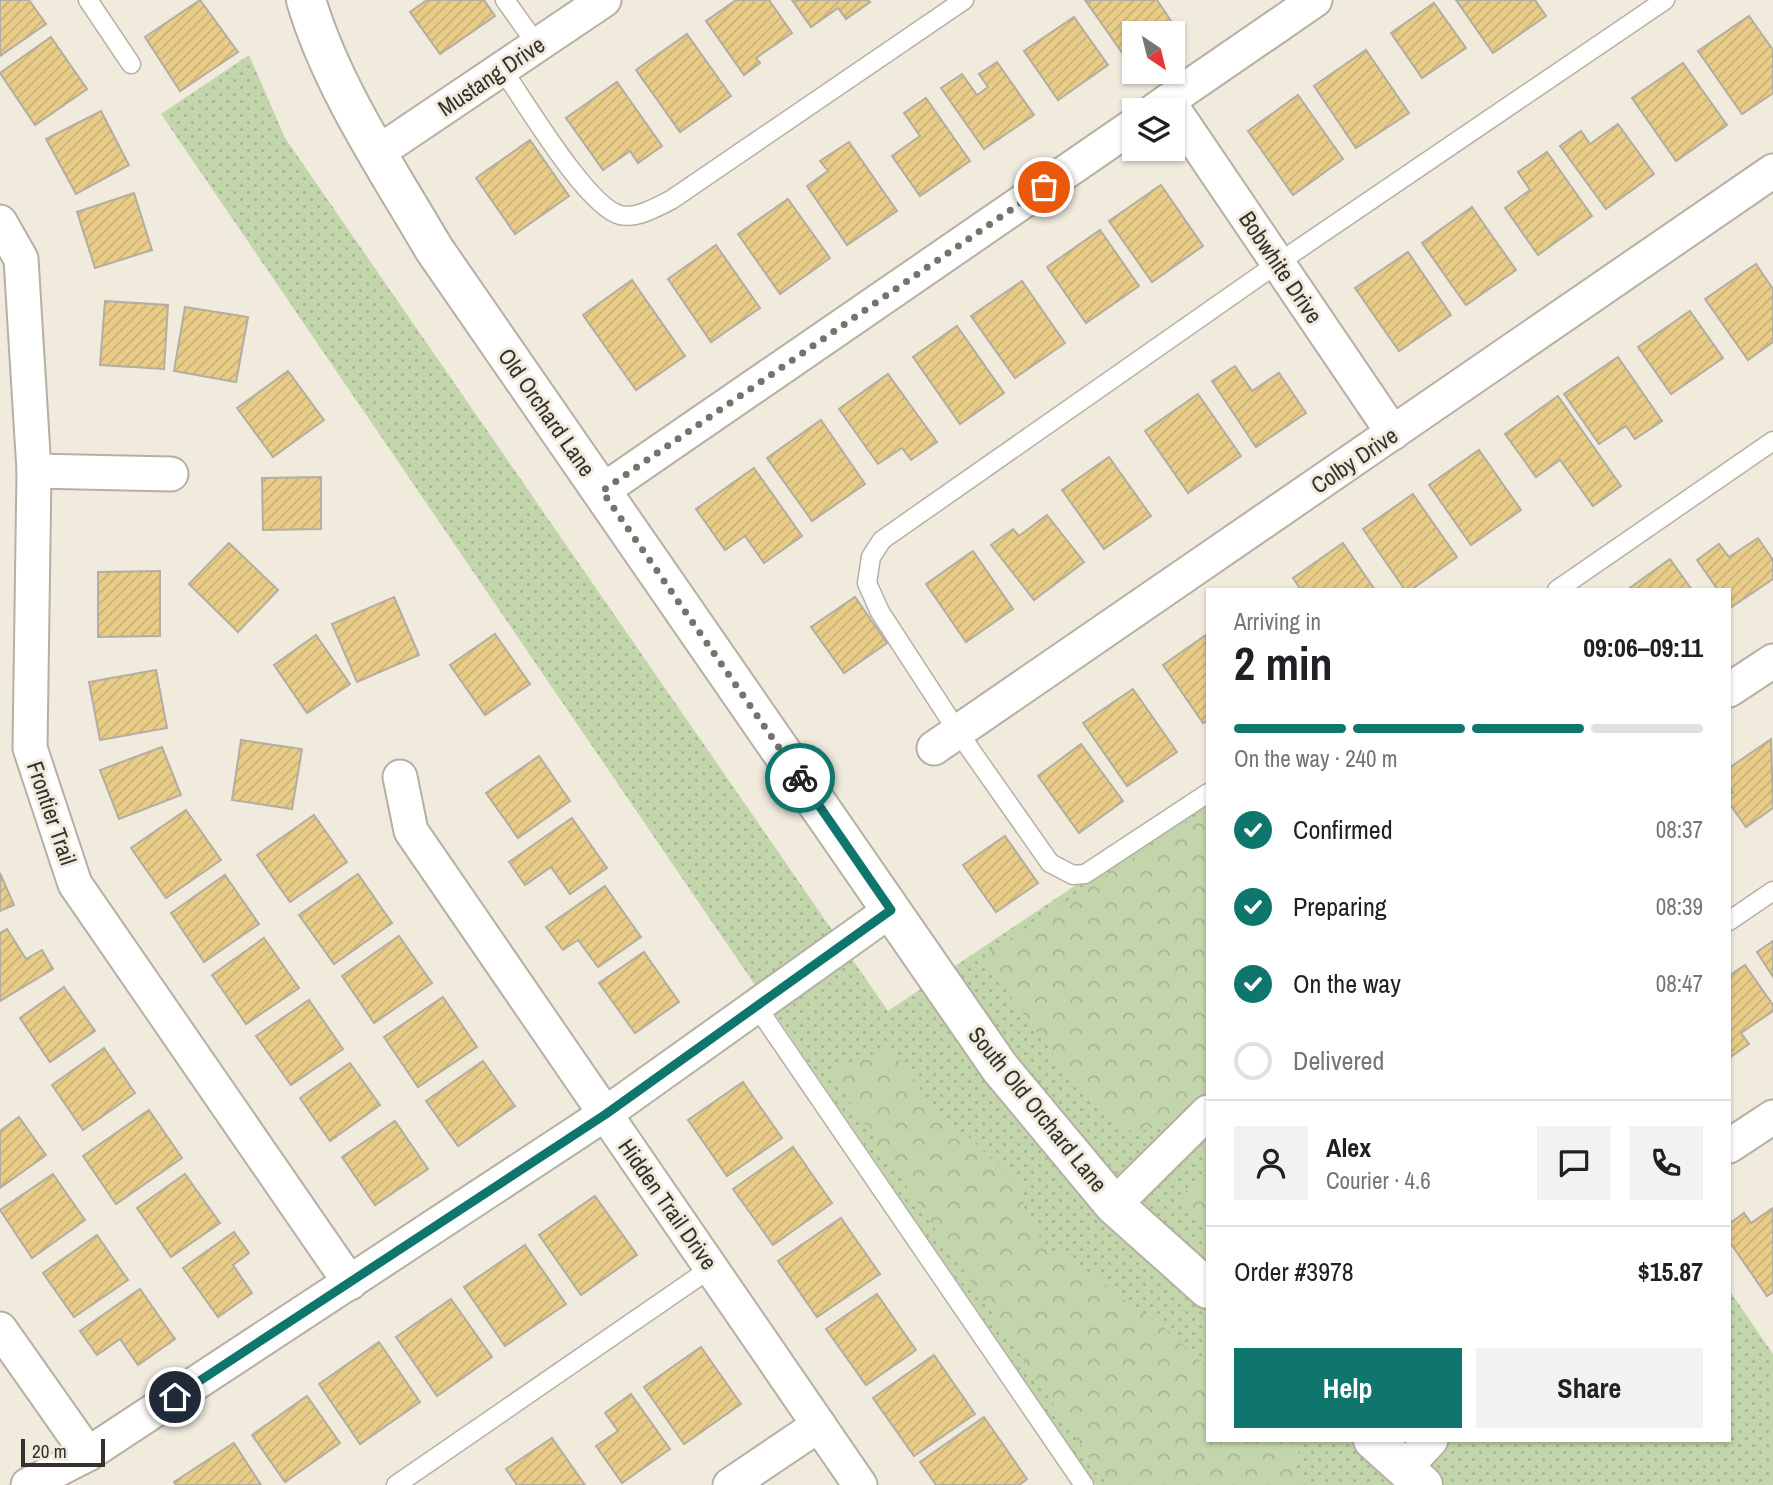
<!DOCTYPE html>
<meta charset="utf-8">
<style>
body{margin:0;font-family:"Archivo Narrow",sans-serif;background:#f2f2f2;color:#202124;height:100vh;display:flex;flex-direction:column;font-size:26px;white-space:nowrap}
*{box-sizing:border-box;margin:0}
p{font-size:23px;color:#757577}
.icon{flex:none;width:38px;height:38px;fill:none;stroke:currentColor;stroke-width:2;stroke-linecap:round;stroke-linejoin:round}
.map{position:relative;flex:1;overflow:hidden}
.sheet{position:absolute;left:1206px;top:588px;width:525px;height:854px;display:flex;flex-direction:column;background:#fff;border-radius:0px;box-shadow:0 2px 5px #0004}
.sheet>*{flex:none}
.needle{width:46px;rotate:145deg}
.buttons{position:absolute;left:1122px;top:21px;display:grid;gap:14px}
.buttons a{display:grid;place-items:center;width:63px;height:63px;border-radius:0px;background:#fff;box-shadow:0 2px 5px #0004;font-size:35px}
.scale{position:absolute;left:21px;bottom:18px;width:84px;box-sizing:border-box;padding-left:7px;border:4px solid #35322d;border-top:0;font-size:19px;line-height:24px;white-space:nowrap;color:#35322d;-webkit-text-stroke:5px #f1ebde;paint-order:stroke}
.pin{position:absolute;display:grid;place-items:center;width:60px;height:60px;color:#fff;margin:-30px;border:4px solid #fff;border-radius:50%;box-shadow:0 2px 7px #0007}
.courier{position:absolute;display:grid;place-items:center;width:70px;height:70px;margin:-35px;border:5px solid #0f766e;border-radius:50%;background:#fff;color:#222;box-shadow:0 2px 9px #0007}
.overview em{font-style:normal;font-weight:700}
.overview div{display:flex;flex-direction:column-reverse}
.overview{display:flex;align-items:center;justify-content:space-between;height:119px;padding:0 28px}
h1{font-size:46px;font-weight:700;line-height:52px}
.bar{display:grid;grid-template-columns:repeat(4,1fr);gap:10px 7px;align-content:center;height:84px;padding:0 28px}
.bar i{height:9px;border-radius:5px;background:#e0e0e0}
.bar .current{background:#0f766e}
.bar p{grid-column:span 4}
.line{display:flex;align-items:center;gap:18px;padding:0 28px;border-top:2px solid #e0e0e0}
.line div{flex:1}
.round{display:grid;place-items:center;flex:none;width:74px;height:74px;border-radius:0px;background:#f2f2f2}
ol{padding:0 28px;list-style:none}
li{display:flex;align-items:center;gap:21px;height:77px}
li p{margin-inline-start:auto}
li .icon{padding:7px;border-radius:50%;background:#0f766e;color:#fff;stroke-width:4}
li:last-child{color:#757577}
li i{width:38px;height:38px;border:4px solid #e0e0e0;border-radius:50%}
.primary-button{display:flex;gap:14px;margin-top:auto;padding:14px 28px}
.primary-button a{flex:1;height:80px;border-radius:0px;background:#0f766e;color:#fff;font-size:28px;font-weight:700;line-height:80px;text-align:center}
.primary-button a+a{background:#f2f2f2;color:#202124}
.map>svg:first-child{display:block}
</style>
<div class="map">
<svg width="1773" height="1485" viewBox="0 0 1773 1485">
<defs>
<pattern id="grass-dots" width="8" height="8" patternUnits="userSpaceOnUse" patternTransform="scale(1.75)"><rect width="8" height="8" fill="#c2d5ab"/><path d="M2 2h.1M6 6h.1" fill="none" stroke="#a7b793" stroke-width="1.8" stroke-linecap="round"/></pattern>
<pattern id="forest-crowns" width="20" height="18" patternUnits="userSpaceOnUse" patternTransform="scale(1.75)"><rect width="20" height="18" fill="#c2d5ab"/><path d="M2 6a3 3 0 1 1 6 0M12 15a3 3 0 1 1 6 0" fill="none" stroke="#a7b793"/></pattern>
<pattern id="building-hatch" width="6" height="6" patternUnits="userSpaceOnUse" patternTransform="scale(1.75)"><rect width="6" height="6" fill="#e9cc88"/><path d="M-1 1l2-2M0 6l6-6M5 7l2-2" fill="none" stroke="#c8b076"/></pattern>
</defs>
<rect width="100%" height="100%" fill="#f1ebde"/>
<polygon fill="url(#grass-dots)" points="249,55 285,138 888,1011 1207,797 1208,1440 1729,1440 1729,1290 1773,1354 1773,1485 1096,1485 161,114"/>
<g fill="url(#forest-crowns)">
<polygon points="1207,809 1207,1099 1189,1116 1136,1133 1116,1124 1059,1062 994,974 985,955"/>
<polygon points="887,1049 906,1068 940,1117 971,1139 1022,1188 1024,1207 1045,1246 1094,1275 1135,1309 1159,1323 1207,1367 1208,1440 1289,1440 1299,1449 1296,1470 1307,1485 1108,1485 829,1071"/>
<polygon points="1207,1172 1207,1225 1176,1199"/>
</g>
<g fill="url(#building-hatch)" stroke="#b3aea1" stroke-width="2">
<polygon points="0,0 29,0 46,24 0,56"/>
<polygon points="200,0 238,52 180,91 145,37"/>
<polygon points="427,0 484,0 495,16 440,54 410,12"/>
<polygon points="736,0 769,0 792,33 756,58 760,63 744,75 706,21"/>
<polygon points="792,0 868,0 870,2 846,19 838,8 811,27"/>
<polygon points="1085,0 1157,0 1171,21 1154,33 1134,33 1134,47 1123,54"/>
<polygon points="1456,0 1535,0 1546,16 1493,53"/>
<polygon points="1434,3 1466,48 1422,78 1391,33"/>
<polygon points="1749,16 1773,50 1773,93 1742,114 1698,51"/>
<polygon points="1074,17 1108,65 1058,100 1024,51"/>
<polygon points="687,34 731,96 680,132 636,70"/>
<polygon points="51,37 87,89 35,125 0,73"/>
<polygon points="1366,50 1409,113 1356,148 1314,86"/>
<polygon points="997,62 1034,115 984,149 941,88 962,74 977,95 988,87 979,74"/>
<polygon points="1683,63 1727,125 1676,161 1632,98"/>
<polygon points="617,82 662,146 638,163 630,151 603,170 566,118"/>
<polygon points="1298,95 1343,159 1293,195 1248,131"/>
<polygon points="926,98 970,161 920,196 892,156 920,136 904,113"/>
<polygon points="101,111 129,165 76,194 46,139"/>
<polygon points="1618,124 1654,174 1606,209 1560,146 1581,131 1590,144"/>
<polygon points="530,140 569,196 515,234 476,178"/>
<polygon points="849,142 897,211 847,245 807,186 828,171 820,161"/>
<polygon points="1547,152 1592,216 1538,255 1505,208 1530,190 1518,172"/>
<polygon points="1161,185 1203,246 1152,282 1109,221"/>
<polygon points="134,193 152,250 95,268 77,212"/>
<polygon points="788,199 830,258 780,294 738,234"/>
<polygon points="1472,207 1516,270 1466,305 1422,243"/>
<polygon points="1100,230 1139,286 1086,323 1047,267"/>
<polygon points="716,245 760,308 711,342 668,279"/>
<polygon points="1408,252 1451,315 1399,351 1355,288"/>
<polygon points="1756,264 1773,289 1773,342 1748,360 1705,299"/>
<polygon points="632,280 685,356 636,390 583,315"/>
<polygon points="1022,281 1065,343 1015,378 971,316"/>
<polygon points="105,301 168,305 164,369 100,365"/>
<polygon points="185,307 248,317 236,382 174,371"/>
<polygon points="1690,311 1723,358 1671,394 1638,347"/>
<polygon points="957,326 1004,393 960,424 913,357"/>
<polygon points="1618,357 1662,421 1635,439 1626,426 1599,444 1564,394"/>
<polygon points="1235,366 1252,391 1279,373 1306,413 1256,447 1212,381"/>
<polygon points="288,371 324,420 273,457 237,408"/>
<polygon points="888,374 937,442 911,460 902,448 878,464 839,409"/>
<polygon points="1198,394 1241,456 1188,493 1145,431"/>
<polygon points="1558,396 1621,486 1593,506 1560,460 1536,477 1505,434"/>
<polygon points="821,420 865,484 812,521 767,458"/>
<polygon points="1479,450 1521,510 1471,545 1429,485"/>
<polygon points="1109,457 1151,516 1104,549 1062,490"/>
<polygon points="754,468 802,536 764,563 745,536 725,550 696,509"/>
<polygon points="321,477 321,529 263,530 262,478"/>
<polygon points="1413,494 1457,557 1411,590 1405,590 1363,529"/>
<polygon points="1047,515 1084,562 1034,600 991,545 1013,529 1019,536"/>
<polygon points="1758,538 1773,560 1773,579 1730,608 1729,590 1718,590 1697,560 1719,544 1729,557"/>
<polygon points="229,543 278,590 238,632 189,584"/>
<polygon points="1343,543 1375,590 1301,590 1293,578"/>
<polygon points="973,551 1013,609 966,642 926,584"/>
<polygon points="1670,559 1692,590 1627,590"/>
<polygon points="160,571 160,636 98,637 98,572"/>
<polygon points="394,597 419,655 357,682 332,624"/>
<polygon points="855,597 887,643 844,673 811,627"/>
<polygon points="495,634 530,684 485,715 450,665"/>
<polygon points="316,635 350,684 307,713 274,665"/>
<polygon points="1206,635 1208,721 1203,723 1163,665"/>
<polygon points="156,670 167,728 100,740 89,682"/>
<polygon points="1133,689 1177,752 1127,786 1083,723"/>
<polygon points="1771,739 1773,808 1746,827 1729,803 1729,795 1733,792 1729,786 1729,768"/>
<polygon points="241,740 302,749 292,809 232,800"/>
<polygon points="1081,744 1123,801 1079,833 1038,776"/>
<polygon points="162,747 181,795 119,819 100,770"/>
<polygon points="539,756 570,801 518,838 486,793"/>
<polygon points="186,810 221,860 166,898 131,848"/>
<polygon points="314,815 347,862 290,902 257,855"/>
<polygon points="572,818 607,868 570,894 551,867 525,885 509,862"/>
<polygon points="1005,836 1038,883 996,912 963,865"/>
<polygon points="0,873 14,905 0,911"/>
<polygon points="358,874 392,923 334,964 299,915"/>
<polygon points="225,875 259,924 204,962 171,913"/>
<polygon points="605,886 641,937 598,967 578,940 563,950 546,927"/>
<polygon points="7,929 26,959 42,950 53,969 0,1001 0,933"/>
<polygon points="399,936 432,983 374,1023 342,976"/>
<polygon points="264,938 299,988 246,1024 212,975"/>
<polygon points="1773,941 1773,977 1757,952"/>
<polygon points="644,952 679,1002 635,1033 599,983"/>
<polygon points="1745,965 1773,1005 1773,1011 1741,1033 1749,1044 1729,1058 1729,976"/>
<polygon points="64,987 95,1031 50,1062 20,1018"/>
<polygon points="443,997 477,1047 418,1087 384,1037"/>
<polygon points="309,1000 343,1049 291,1085 256,1036"/>
<polygon points="104,1048 135,1093 83,1130 52,1085"/>
<polygon points="483,1061 515,1106 458,1146 426,1101"/>
<polygon points="350,1063 380,1105 330,1141 300,1098"/>
<polygon points="743,1082 782,1138 727,1176 688,1120"/>
<polygon points="149,1110 182,1158 116,1204 83,1156"/>
<polygon points="19,1117 46,1155 0,1188 0,1131"/>
<polygon points="395,1121 428,1169 375,1205 342,1157"/>
<polygon points="793,1147 832,1203 773,1245 733,1189"/>
<polygon points="53,1174 85,1220 32,1258 0,1210"/>
<polygon points="185,1174 220,1223 171,1257 137,1208"/>
<polygon points="595,1196 637,1255 581,1295 539,1235"/>
<polygon points="1773,1208 1773,1292 1767,1296 1729,1241 1729,1224 1744,1213 1751,1223"/>
<polygon points="841,1218 880,1274 817,1317 778,1261"/>
<polygon points="234,1232 249,1253 233,1265 252,1293 218,1317 183,1268"/>
<polygon points="97,1235 128,1280 74,1317 43,1273"/>
<polygon points="525,1245 566,1304 505,1346 464,1287"/>
<polygon points="140,1289 175,1339 138,1365 120,1339 97,1355 80,1331"/>
<polygon points="877,1294 916,1350 866,1385 826,1329"/>
<polygon points="451,1299 492,1357 437,1396 396,1337"/>
<polygon points="379,1342 420,1402 360,1444 319,1384"/>
<polygon points="701,1347 741,1404 684,1444 644,1387"/>
<polygon points="934,1355 975,1414 914,1456 873,1398"/>
<polygon points="631,1394 670,1449 622,1483 596,1446 618,1431 605,1413"/>
<polygon points="307,1396 340,1443 285,1482 252,1435"/>
<polygon points="984,1417 1027,1479 1019,1485 936,1485 920,1462"/>
<polygon points="552,1438 585,1485 517,1485 506,1469"/>
<polygon points="234,1443 261,1485 176,1485 174,1482"/>
</g>
<g fill="none" stroke-linecap="round" stroke-linejoin="round">
<defs>
<g id="lane">
<polyline points="88,0 131,64"/>
<polyline points="505,0 537,45"/>
<path d="M502,69C524,100 587,207 620,215C637,219 657,207 671,200L964,0"/>
<polyline points="1557,590 1773,441"/>
<polyline points="1208,793 1085,874 1073,875 1050,863 958,732 880,612 867,583 871,557 882,540 1278,263 1665,0"/>
<polyline points="1729,921 1773,891"/>
<polyline points="757,1007 1084,1485"/>
<polyline points="396,1485 711,1268"/>
</g>
<g id="street">
<polyline points="1168,101 1393,433"/>
<polyline points="1155,110 1315,0"/>
<polyline points="377,153 604,0"/>
<polyline points="0,222 21,259 34,471 30,748 75,884 350,1283"/>
<polyline points="34,471 171,474"/>
<polyline points="602,491 1134,125"/>
<polyline points="1729,690 1773,661"/>
<polyline points="934,748 1773,171"/>
<polyline points="400,777 411,831 860,1485"/>
<polyline points="1729,1146 1773,1117"/>
<polyline points="1114,1205 1208,1112"/>
<polyline points="0,1329 88,1454"/>
<polyline points="1404,1469 1431,1440"/>
<polyline points="28,1485 88,1454 605,1114 891,910"/>
<polyline points="730,1485 819,1425"/>
</g>
<g id="secondary">
<path d="M306,0C332,88 388,170 434,249L1000,1068L1114,1205L1208,1289"/>
<polyline points="1373,1440 1423,1485"/>
</g>
</defs>
<use href="#lane" stroke="#b5b0a3" stroke-width="21"/>
<use href="#street" stroke="#b5b0a3" stroke-width="37"/>
<use href="#secondary" stroke="#b5b0a3" stroke-width="42"/>
<use href="#lane" stroke="#fff" stroke-width="18"/>
<use href="#street" stroke="#fff" stroke-width="33"/>
<use href="#secondary" stroke="#fff" stroke-width="38"/>
</g>
<g fill="none" stroke-linecap="round" stroke-linejoin="round">
<polyline stroke="#77736b" stroke-width="7" stroke-dasharray="0 12.6" points="800,778 602,491 1044,187"/>
<polyline stroke="#0f766e" stroke-width="9" points="175,1397 606,1114 891,910 800,778"/>
</g>
<g text-anchor="middle" dominant-baseline="central" stroke-width="6" stroke-linejoin="round" paint-order="stroke">
<g font-size="23" fill="#35322d" stroke="#f1ebde">
<text transform="translate(491 76) rotate(-34)">Mustang Drive</text>
<text transform="translate(1281 267) rotate(56)">Bobwhite Drive</text>
<text transform="translate(547 412) rotate(55)">Old Orchard Lane</text>
<text transform="translate(1354 460) rotate(-34)">Colby Drive</text>
<text transform="translate(52 813) rotate(71)">Frontier Trail</text>
<text transform="translate(1038 1109) rotate(51)">South Old Orchard Lane</text>
<text transform="translate(668 1204) rotate(55)">Hidden Trail Drive</text>
</g>
</g>
</svg>
<div class="buttons">
<a><svg class="needle" viewBox="-14 -14 28 28"><path d="M0-13l5 13h-10z" fill="#e53935"/><path d="M0 13l5-13h-10z" fill="#757577"/></svg></a>
<a><svg class="icon" aria-label="layers" viewBox="0 0 24 24"><path d="M12 4l9 5-9 5-9-5zM3 14l9 5 9-5"/></svg></a>
</div>
<div class="scale">20 m</div>
<div class="pin" style="left:1044px;top:187px;background:#ea580c"><svg class="icon" aria-label="bag" viewBox="0 0 24 24"><path d="M5 8h14l-1 12H6zM9 8a3 3 0 0 1 6 0"/></svg></div>
<div class="pin" style="left:175px;top:1397px;background:#1f2937"><svg class="icon" aria-label="home" viewBox="0 0 24 24"><path d="M3 11l9-7 9 7M6 9v11h12V9"/></svg></div>
<div class="courier" style="left:800px;top:778px"><svg class="icon" aria-label="bike" viewBox="0 0 24 24"><circle cx="6" cy="16" r="4"/><circle cx="18" cy="16" r="4"/><path d="M6 16l4-8h5l3 8M10 8l3 8H6M13 5h3"/></svg></div>
<section class="sheet">
<div class="overview"><div><h1>2 min</h1><p>Arriving in</p></div><em>09:06–09:11</em></div>
<div class="bar"><i class="current"></i><i class="current"></i><i class="current"></i><i></i><p>On the way · 240 m</p></div>
<ol>
<li><svg class="icon" aria-label="check" viewBox="0 0 24 24"><path d="M5 12l5 5 9-10"/></svg>Confirmed<p>08:37</p></li>
<li><svg class="icon" aria-label="check" viewBox="0 0 24 24"><path d="M5 12l5 5 9-10"/></svg>Preparing<p>08:39</p></li>
<li><svg class="icon" aria-label="check" viewBox="0 0 24 24"><path d="M5 12l5 5 9-10"/></svg>On the way<p>08:47</p></li>
<li><i></i>Delivered</li>
</ol>
<div class="line" style="height:126px"><a class="round"><svg class="icon" aria-label="person" viewBox="0 0 24 24"><circle cx="12" cy="8" r="4"/><path d="M4 21q1-7 8-7t8 7"/></svg></a><div><b>Alex</b><p>Courier · 4.6</p></div><a class="round"><svg class="icon" aria-label="chat" viewBox="0 0 24 24"><path d="M4 5h16v11H9l-5 4z"/></svg></a><a class="round"><svg class="icon" aria-label="phone" viewBox="0 0 24 24"><path d="M5 4h4l2 5-3 2q2 4 5 5l2-3 5 2v4C11 20 4 13 5 4z"/></svg></a></div>
<div class="line" style="height:91px"><div>Order #3978</div><b>$15.87</b></div>
<div class="primary-button"><a>Help</a><a>Share</a></div>
</section>
</div>
